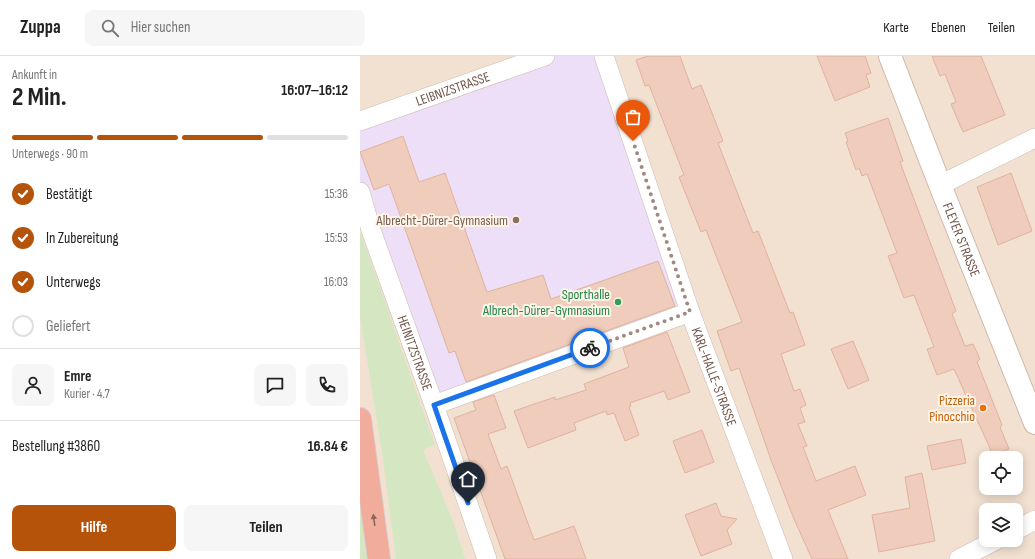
<!DOCTYPE html>
<html lang="de">
<meta charset="utf-8">
<style>
body{margin:0;font-family:"Sofia Sans Condensed",sans-serif;background:#f6f6f6;color:#222;height:100vh;display:flex;flex-direction:column;font-size:15px;white-space:nowrap}
*{box-sizing:border-box;margin:0}
p{font-size:13px;color:#767676}
.icon{flex:none;width:22px;height:22px;fill:none;stroke:currentColor;stroke-width:2;stroke-linecap:round;stroke-linejoin:round}
.map{position:relative;flex:1;overflow:hidden}
.details{display:flex;flex-direction:column;background:#fff;width:360px}
.details>*{flex:none}
.fabs{position:absolute;left:619px;top:395px;display:grid;gap:8px}
.fabs a{display:grid;place-items:center;width:44px;height:44px;border-radius:8px;background:#fff;box-shadow:0 2px 10px #0003;font-size:20px}
.pin{position:absolute;display:grid;place-items:center;width:34px;height:34px;color:#fff;margin:-41px -17px;border-radius:50% 50% 50% 0;rotate:-45deg;box-shadow:0 0 4px #0007}
.pin .icon{rotate:45deg}
.courier{position:absolute;display:grid;place-items:center;width:40px;height:40px;margin:-20px;border:3px solid #1a73e8;border-radius:50%;background:#fff;color:#222;box-shadow:0 1px 5px #0007}
.overview em{font-style:normal;font-weight:700}
.overview div{display:flex;flex-direction:column-reverse}
.overview{display:flex;align-items:center;justify-content:space-between;height:68px;padding:0 12px}
h1{font-size:26px;font-weight:700;line-height:30px}
.bar{display:grid;grid-template-columns:repeat(4,1fr);gap:6px 4px;align-content:center;height:48px;padding:0 12px}
.bar i{height:5px;border-radius:3px;background:#e0e0e0}
.bar .active{background:#b45309}
.bar p{grid-column:span 4}
.line{display:flex;align-items:center;gap:10px;padding:0 12px;border-top:1px solid #e0e0e0}
.line div{flex:1}
.round{display:grid;place-items:center;flex:none;width:42px;height:42px;border-radius:8px;background:#f6f6f6}
ol{padding:0 12px;list-style:none}
li{display:flex;align-items:center;gap:12px;height:44px}
li p{margin-inline-start:auto}
li .icon{padding:4px;border-radius:50%;background:#b45309;color:#fff;stroke-width:4}
li:last-child{color:#767676}
li i{width:22px;height:22px;border:2px solid #e0e0e0;border-radius:50%}
.primary-button{display:flex;gap:8px;margin-top:auto;padding:8px 12px}
.primary-button a{flex:1;height:46px;border-radius:8px;background:#b45309;color:#fff;font-size:16px;font-weight:700;line-height:46px;text-align:center}
.primary-button a+a{background:#f6f6f6;color:#222}
header{display:flex;align-items:center;gap:24px;box-sizing:border-box;height:56px;padding:0 20px;background:#fff;border-bottom:1px solid #e0e0e0}
header strong{font-size:19px}
nav{display:flex;gap:22px;margin-inline-start:auto;font-size:14px}
.search{width:280px;height:36px;background:#f6f6f6;display:flex;align-items:center;gap:10px;box-sizing:border-box;padding:0 14px;border-radius:8px;color:#767676;font-size:15px}
main{display:flex;flex:1;min-height:0}
.map>svg:first-child{display:block}
</style>
<header>
<strong>Zuppa</strong>
<div class="search"><svg class="icon" aria-label="search" viewBox="0 0 24 24"><circle cx="10" cy="10" r="6"/><path d="M15 15l6 6"/></svg>Hier suchen</div>
<nav><a>Karte</a><a>Ebenen</a><a>Teilen</a></nav>
</header>
<main>
<section class="details">
<div class="overview"><div><h1>2 Min.</h1><p>Ankunft in</p></div><em>16:07–16:12</em></div>
<div class="bar"><i class="active"></i><i class="active"></i><i class="active"></i><i></i><p>Unterwegs · 90 m</p></div>
<ol>
<li><svg class="icon" aria-label="check" viewBox="0 0 24 24"><path d="M5 12l5 5 9-10"/></svg>Bestätigt<p>15:36</p></li>
<li><svg class="icon" aria-label="check" viewBox="0 0 24 24"><path d="M5 12l5 5 9-10"/></svg>In Zubereitung<p>15:53</p></li>
<li><svg class="icon" aria-label="check" viewBox="0 0 24 24"><path d="M5 12l5 5 9-10"/></svg>Unterwegs<p>16:03</p></li>
<li><i></i>Geliefert</li>
</ol>
<div class="line" style="height:72px"><a class="round"><svg class="icon" aria-label="person" viewBox="0 0 24 24"><circle cx="12" cy="8" r="4"/><path d="M4 21q1-7 8-7t8 7"/></svg></a><div><b>Emre</b><p>Kurier · 4.7</p></div><a class="round"><svg class="icon" aria-label="chat" viewBox="0 0 24 24"><path d="M4 5h16v11H9l-5 4z"/></svg></a><a class="round"><svg class="icon" aria-label="phone" viewBox="0 0 24 24"><path d="M5 4h4l2 5-3 2q2 4 5 5l2-3 5 2v4C11 20 4 13 5 4z"/></svg></a></div>
<div class="line" style="height:52px"><div>Bestellung #3860</div><b>16.84 €</b></div>
<div class="primary-button"><a>Hilfe</a><a>Teilen</a></div>
</section>
<div class="map">
<svg width="675" height="503" viewBox="0 0 675 503">
<rect width="100%" height="100%" fill="#fbf0e2"/>
<path fill="#f2e1d1" fill-rule="evenodd" d="M0,0H675V503H0ZM626,402H656V432H626ZM626,454H656V484H626Z"/>
<polygon fill="#eddff7" points="185,0 244,0 330,256 74,349 0,130 0,65"/>
<g fill="#d4e7c2">
<path d="M0,176C26,246 49,318 75,388L63,394L93,465L105,503H36L23,403L0,260Z"/>
<polygon points="0,437 9,503 0,503"/>
</g>
<g fill="#efccbb" stroke="#e1b29d">
<polygon points="288,0 320,0 332,33 341,29 363,85 358,87 393,177 398,175 430,257 433,256 445,289 421,298 434,335 440,333 446,349 440,352 445,366 438,368 447,390 443,391 456,425 495,410 506,439 468,454 488,503 452,503 434,463 411,404 379,312 371,315 357,275 382,266 346,174 341,176 319,121 324,119 289,29 285,30 276,4"/>
<polygon points="457,0 505,0 511,17 506,19 510,31 475,45"/>
<polygon points="572,0 621,0 645,59 603,76 591,48 596,46 585,18 580,20"/>
<polygon points="528,62 543,105 540,106 596,255 592,258 605,290 613,288 620,303 617,306 642,369 640,371 649,393 633,399 594,313 577,319 567,293 574,291 554,239 544,242 528,200 537,197 507,118 502,120 499,112 496,114 486,86 488,85 485,77"/>
<polygon points="43,80 59,126 85,117 127,236 183,219 191,243 298,205 315,250 106,326 95,295 89,297 29,128 14,134 0,96"/>
<polygon points="651,117 672,175 638,189 617,131"/>
<polygon points="307,276 330,336 308,344 304,335 270,347 271,350 269,351 279,379 265,385 254,357 247,359 246,355 214,367 216,374 168,392 154,355 195,341 195,344 226,334 224,328 269,311 263,292"/>
<polygon points="493,285 509,324 488,333 471,293"/>
<polygon points="134,339 146,372 128,378 141,413 147,410 174,484 214,470 226,503 145,503 94,362 116,354 113,346"/>
<polygon points="342,374 354,406 325,417 313,385"/>
<polygon points="601,383 606,407 572,414 567,390"/>
<polygon points="562,417 575,485 519,496 512,459 550,452 545,421"/>
<polygon points="356,447 361,460 377,463 367,474 372,488 341,500 325,459"/>
</g>
<g fill="none" stroke-linecap="round" stroke-linejoin="round">
<defs>
<g id="street">
<path id="s1" d="M244,0L330,256L423,503"/>
<path id="s2" d="M0,65L185,0"/>
<polyline points="580,129 675,82"/>
<path id="s3" d="M0,136L11,174L74,349L127,503"/>
<polyline points="74,349 330,256"/>
<polyline points="656,474 675,464"/>
<polyline points="599,503 636,484"/>
</g>
<g id="secondary">
<path id="s4" d="M530,0L580,129L675,367"/>
</g>
<polyline id="highway" points="0,363 19,503"/>
</defs>
<use href="#street" stroke="#ceb9ad" stroke-width="20"/>
<use href="#secondary" stroke="#d0b8aa" stroke-width="24"/>
<use href="#highway" stroke="#d7cfcc" stroke-width="24"/>
<use href="#street" stroke="#fff" stroke-width="19"/>
<use href="#secondary" stroke="#fff" stroke-width="22"/>
<use href="#highway" stroke="#f2ac9c" stroke-width="22"/>
</g>
<defs><path id="oneway-solid" d="M-6-.8H1V-3.2L6.5 0L1 3.2V.8H-6Z"/></defs>
<use fill="#8b665a" href="#oneway-solid" transform="translate(14 464) rotate(-98)"/>
<g fill="none" stroke-linecap="round" stroke-linejoin="round">
<polyline stroke="#a18b7f" stroke-width="4" stroke-dasharray="0 7.2" points="230,292 330,256 273,85"/>
<polyline stroke="#1a73e8" stroke-width="5" points="108,447 74,349 230,292"/>
</g>
<circle fill="#8d6e63" stroke="#fef4e8" stroke-width="1.5" cx="156" cy="164" r="4"/>
<circle fill="#2e9e5b" stroke="#fef4e8" stroke-width="1.5" cx="258" cy="246" r="4"/>
<circle fill="#e8710a" stroke="#fef4e8" stroke-width="1.5" cx="623" cy="352" r="4"/>
<g text-anchor="middle" dominant-baseline="central" stroke-width="4" stroke-linejoin="round" paint-order="stroke">
<g font-size="14" fill="#71554a" stroke="#fef4e8">
<text stroke="none"><textPath href="#s2" startOffset="98">LEIBNIZSTRASSE</textPath></text>
<text stroke="none"><textPath href="#s4" startOffset="197">FLEYER STRASSE</textPath></text>
<text stroke="none"><textPath href="#s3" startOffset="170">HEINITZSTRASSE</textPath></text>
<text stroke="none"><textPath href="#s1" startOffset="339">KARL-HALLE-STRASSE</textPath></text>
</g>
<g font-size="14" fill="#785e54" stroke="#fef4e8" text-anchor="end">
<text x="148" y="164">Albrecht-Dürer-Gymnasium</text>
</g>
<g font-size="14" fill="#27864d" stroke="#fef4e8" text-anchor="end">
<text x="250" y="238">Sporthalle<tspan x="250" dy="16">Albrech-Dürer-Gymnasium</tspan></text>
</g>
<g font-size="14" fill="#c56008" stroke="#fef4e8" text-anchor="end">
<text x="615" y="344">Pizzeria<tspan x="615" dy="16">Pinocchio</tspan></text>
</g>
</g>
</svg>
<div class="fabs">
<a><svg class="icon" aria-label="locate" viewBox="0 0 24 24"><circle cx="12" cy="12" r="6"/><path d="M12 2v4M12 18v4M2 12h4M18 12h4"/></svg></a>
<a><svg class="icon" aria-label="layers" viewBox="0 0 24 24"><path d="M12 4l9 5-9 5-9-5zM3 14l9 5 9-5"/></svg></a>
</div>
<div class="pin" style="left:273px;top:85px;background:#ea580c"><svg class="icon" aria-label="bag" viewBox="0 0 24 24"><path d="M5 8h14l-1 12H6zM9 8a3 3 0 0 1 6 0"/></svg></div>
<div class="pin" style="left:108px;top:447px;background:#1f2937"><svg class="icon" aria-label="home" viewBox="0 0 24 24"><path d="M3 11l9-7 9 7M6 9v11h12V9"/></svg></div>
<div class="courier" style="left:230px;top:292px"><svg class="icon" aria-label="bike" viewBox="0 0 24 24"><circle cx="6" cy="16" r="4"/><circle cx="18" cy="16" r="4"/><path d="M6 16l4-8h5l3 8M10 8l3 8H6M13 5h3"/></svg></div>
</div>
</main>
